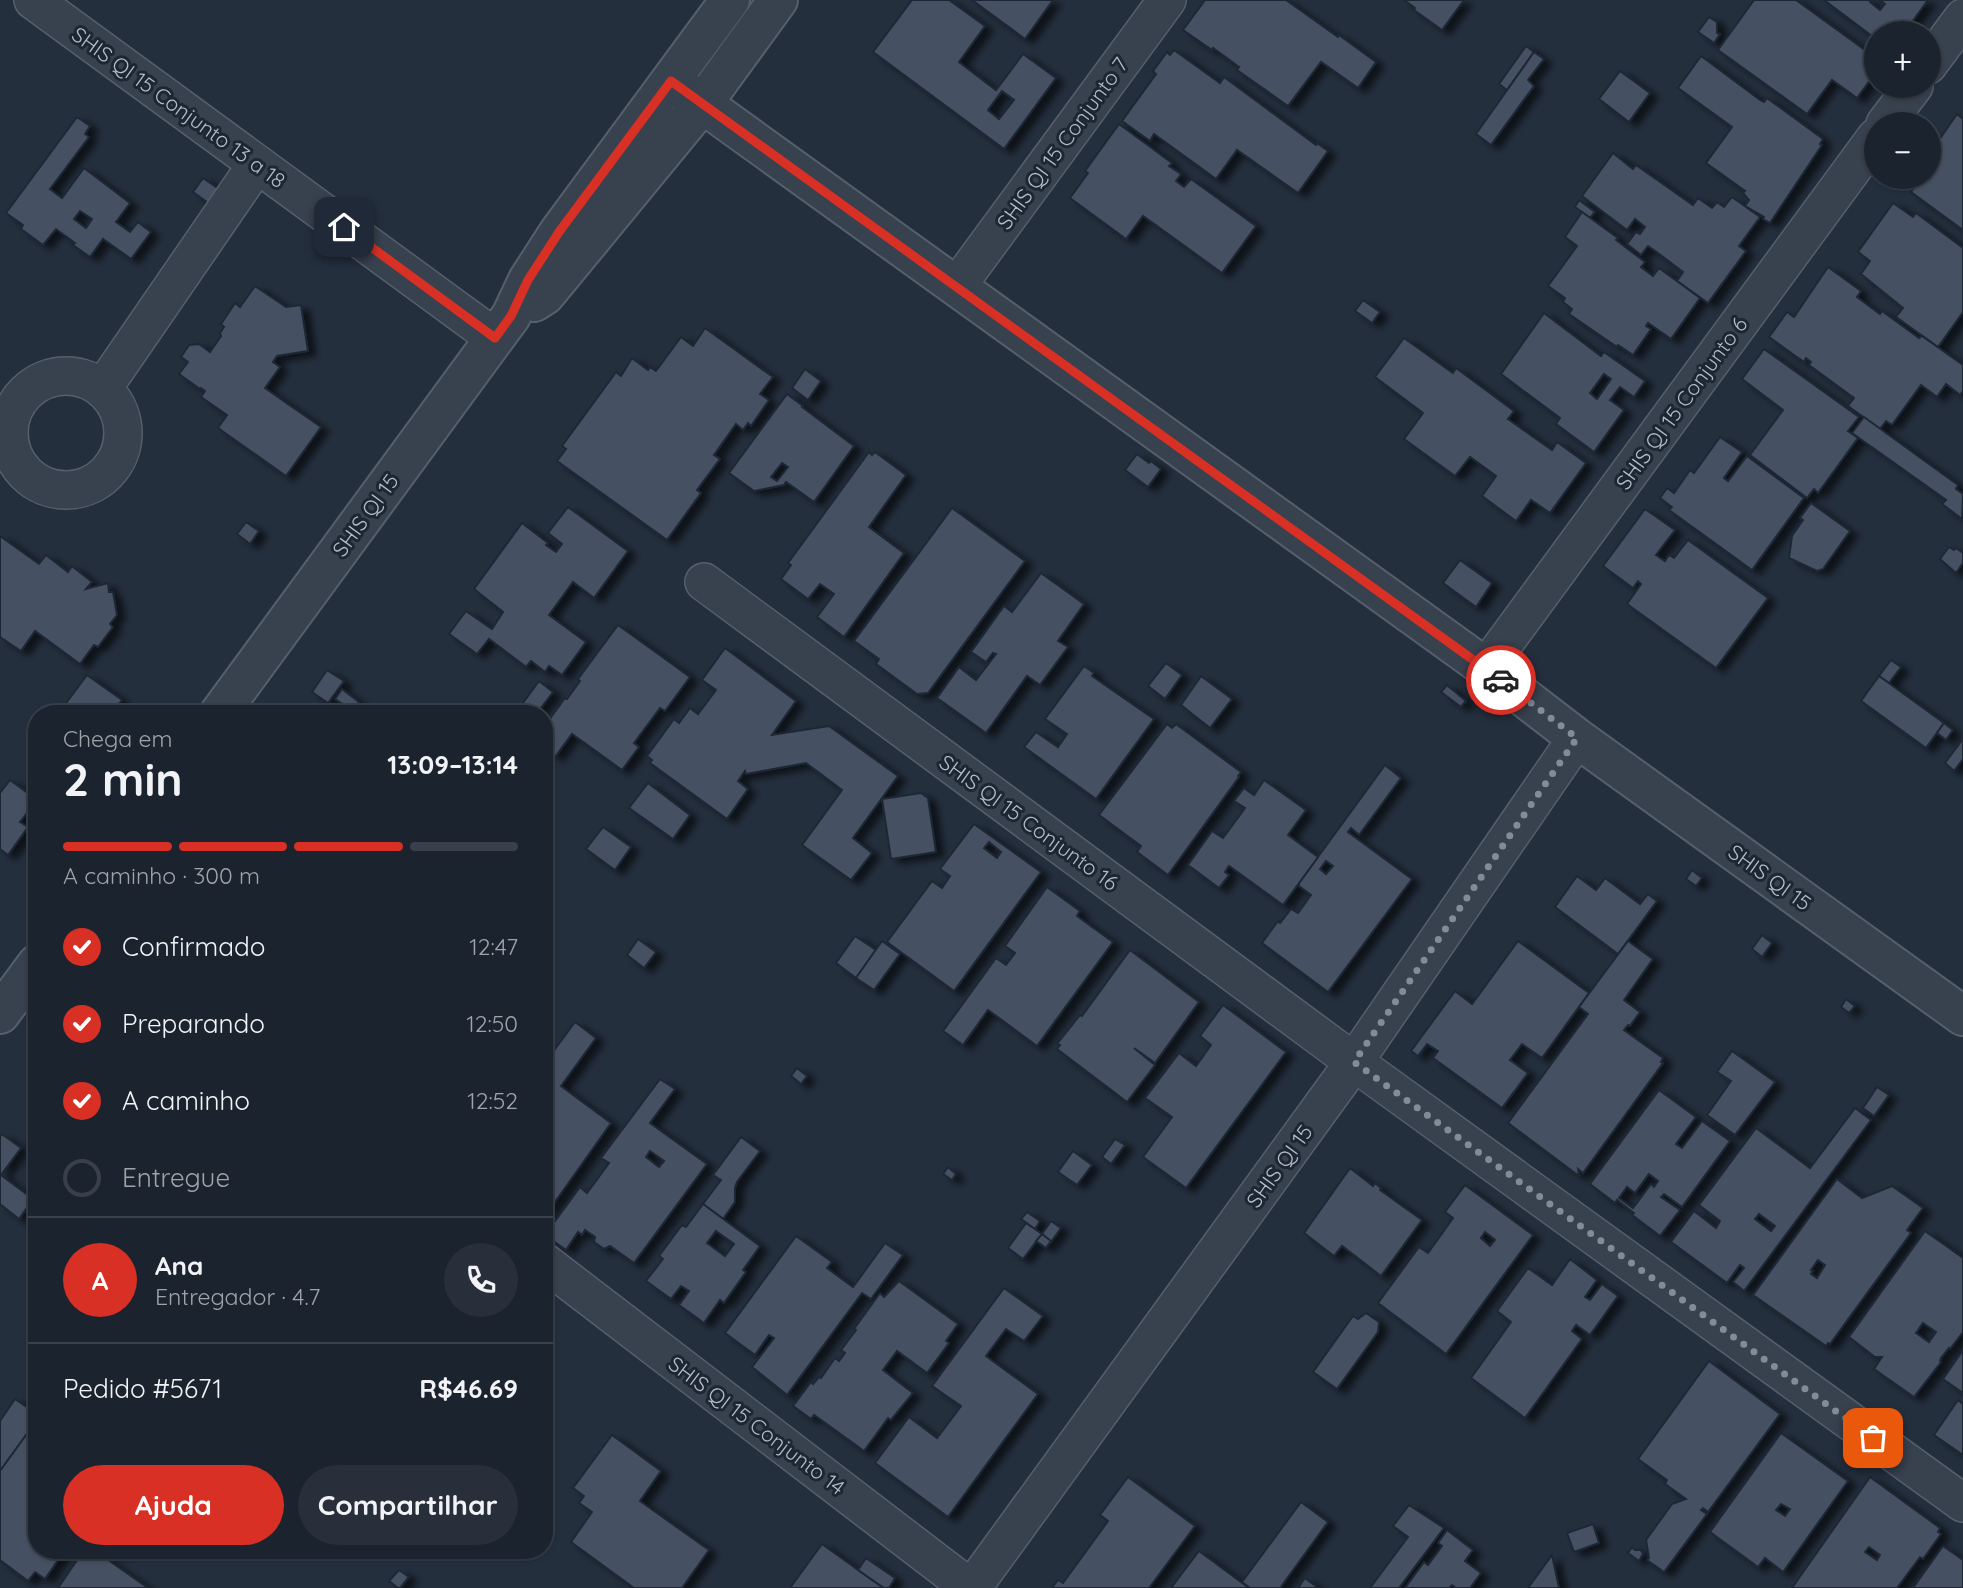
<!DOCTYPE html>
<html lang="pt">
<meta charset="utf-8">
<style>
body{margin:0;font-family:Quicksand,sans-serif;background:#282f3a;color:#f1f3f6;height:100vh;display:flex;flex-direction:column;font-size:26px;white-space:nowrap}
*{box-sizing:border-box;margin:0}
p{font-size:23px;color:#a0a4aa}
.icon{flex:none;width:38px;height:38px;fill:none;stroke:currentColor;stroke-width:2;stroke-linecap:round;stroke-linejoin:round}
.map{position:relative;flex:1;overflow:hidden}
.side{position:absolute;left:28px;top:705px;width:525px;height:854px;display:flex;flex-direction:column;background:#1b232e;border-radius:28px;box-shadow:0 2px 5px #0004,0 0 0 2px #39404a}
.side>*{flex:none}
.tools{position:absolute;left:1864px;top:21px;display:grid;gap:14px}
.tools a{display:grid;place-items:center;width:77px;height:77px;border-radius:50%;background:#1b232e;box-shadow:0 2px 5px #0004,0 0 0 2px #39404a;font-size:35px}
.pin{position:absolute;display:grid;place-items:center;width:60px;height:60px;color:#fff;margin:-30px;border-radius:14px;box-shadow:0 4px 10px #0006}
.courier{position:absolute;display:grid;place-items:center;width:70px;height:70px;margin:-35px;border:5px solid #d93025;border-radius:50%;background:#fff;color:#222;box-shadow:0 2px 9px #0007}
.head em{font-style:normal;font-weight:700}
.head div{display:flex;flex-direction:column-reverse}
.head{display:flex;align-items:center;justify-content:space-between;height:119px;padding:0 35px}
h1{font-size:46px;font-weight:700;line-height:52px}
.bar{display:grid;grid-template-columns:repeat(4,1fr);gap:10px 7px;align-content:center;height:84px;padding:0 35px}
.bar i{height:9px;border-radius:5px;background:#39404a}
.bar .on{background:#d93025}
.bar p{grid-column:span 4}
.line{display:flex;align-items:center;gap:18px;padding:0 35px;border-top:2px solid #39404a}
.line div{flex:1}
.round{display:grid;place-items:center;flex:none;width:74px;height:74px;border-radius:37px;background:#282f3a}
ol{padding:0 35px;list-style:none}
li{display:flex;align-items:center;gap:21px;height:77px}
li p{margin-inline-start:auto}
li .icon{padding:7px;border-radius:50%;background:#d93025;color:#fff;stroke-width:4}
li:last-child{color:#a0a4aa}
li i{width:38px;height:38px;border:4px solid #39404a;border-radius:50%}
.primary-button{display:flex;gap:14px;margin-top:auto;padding:14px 35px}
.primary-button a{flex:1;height:80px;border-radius:42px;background:#d93025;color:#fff;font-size:28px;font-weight:700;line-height:80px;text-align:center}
.primary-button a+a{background:#282f3a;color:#f1f3f6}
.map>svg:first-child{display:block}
</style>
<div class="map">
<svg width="1963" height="1588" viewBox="0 0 1963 1588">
<defs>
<filter id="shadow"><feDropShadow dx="8" dy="4.5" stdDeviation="3.5" flood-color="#0009"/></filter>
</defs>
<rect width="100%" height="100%" fill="#242f3e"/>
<g fill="#455162" stroke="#1f2835" stroke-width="2" fill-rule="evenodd" filter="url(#shadow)">
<path d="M912,0H949L985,26L959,62L996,90L1023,54L1056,78L1004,149L873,52ZM1002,91L1014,100L999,119L988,110Z"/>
<polygon points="972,0 1053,0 1025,39"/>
<polygon points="1205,0 1286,0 1338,37 1339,35 1376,62 1358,88 1321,62 1288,106 1237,70 1239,67 1220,53 1213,48 1212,50 1183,30"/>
<polygon points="1404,0 1464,0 1442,30 1414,10 1415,8"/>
<polygon points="1754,0 1796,0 1876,58 1876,72 1857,98 1832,80 1807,114 1718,50"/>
<polygon points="1824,0 1871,0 1870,2 1880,10 1885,4 1880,0 1928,0 1904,33 1876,33 1876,39"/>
<polygon points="1709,17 1717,22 1717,33 1720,34 1714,43 1698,32"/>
<polygon points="1526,46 1534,52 1507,90 1499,84"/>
<polygon points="1174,50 1220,83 1224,77 1316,145 1317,143 1328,151 1298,193 1237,150 1216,179 1154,134 1150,141 1122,121 1156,74 1153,71 1167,52 1170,55"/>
<polygon points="1534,52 1544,59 1528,80 1534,86 1491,145 1476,134"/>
<polygon points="1701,56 1760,100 1764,102 1767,98 1823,139 1820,144 1822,145 1770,223 1763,219 1764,217 1745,206 1749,200 1743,193 1745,191 1706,163 1732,127 1678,88"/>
<polygon points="1620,71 1650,93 1629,122 1599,99"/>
<polygon points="1957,114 1963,119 1963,230 1911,192 1922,177 1928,177 1928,156"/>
<path d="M77,117L90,126L85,134L89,137L50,189L62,198L84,168L130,203L116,222L130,232L138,222L151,232L131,259L103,239L90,257L73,245L75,243L56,229L43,245L21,229L23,225L6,213ZM80,211L92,219L86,228L74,219Z"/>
<polygon points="1119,124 1172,163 1169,166 1181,174 1176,181 1184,187 1191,179 1256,226 1222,273 1143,216 1126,239 1070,198 1088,173 1085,171"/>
<polygon points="1613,153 1633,169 1636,165 1693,205 1698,198 1712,208 1717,202 1724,207 1732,197 1760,217 1739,246 1746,251 1708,303 1677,281 1683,272 1658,253 1648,246 1641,255 1627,244 1636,232 1640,234 1645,227 1635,219 1627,230 1582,196"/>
<polygon points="203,178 229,196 218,210 193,192"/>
<polygon points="1579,200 1595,212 1590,218 1575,207"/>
<polygon points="1893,203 1913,217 1916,213 1963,248 1963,312 1938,347 1896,317 1903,308 1861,274 1870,261 1858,252"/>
<polygon points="1582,212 1618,238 1616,240 1645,262 1641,267 1653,276 1659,268 1700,298 1671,339 1648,323 1646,326 1651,329 1633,355 1618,345 1617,347 1569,314 1572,309 1563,302 1565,298 1548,286 1577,246 1565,237"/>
<polygon points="1828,267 1861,291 1857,297 1880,314 1882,311 1919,338 1922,336 1963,365 1963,391 1960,395 1946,384 1937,397 1921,385 1892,425 1886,421 1880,429 1848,406 1854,398 1809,365 1811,362 1806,358 1804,362 1769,337 1787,312 1794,317"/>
<polygon points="255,286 286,307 301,305 308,351 277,356 273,362 280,367 265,388 321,427 286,476 218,428 227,415 201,397 205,391 201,388 200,389 179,374 188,362 181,357 189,345 199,344 210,352 221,336 220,333 224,327 221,324 235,303 240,307"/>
<polygon points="1363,300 1380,312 1372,323 1355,311"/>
<path d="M1544,313L1601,356L1604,352L1645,381L1634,397L1620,387L1610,400L1624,410L1594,452L1556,424L1560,418L1501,374ZM1604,374L1611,379L1597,399L1590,393Z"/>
<polygon points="705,328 773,377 760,394 769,400 751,426 748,423 743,430 736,424 714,455 720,459 697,490 701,493 667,540 557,461 566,449 562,446 616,372 621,376 632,358 648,370 650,367 656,371 681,337 693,346"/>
<polygon points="1404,338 1453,373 1456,368 1514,411 1508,419 1552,450 1557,442 1586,463 1550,513 1531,500 1516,521 1482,496 1496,476 1470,457 1455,476 1404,439 1423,413 1375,377"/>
<polygon points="1764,349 1859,417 1848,431 1858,438 1818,493 1814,489 1807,498 1750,455 1783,410 1742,379"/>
<polygon points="805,369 821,381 808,400 792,388"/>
<path d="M787,394L803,406L802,407L854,446L814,502L786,482L784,485L754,491L729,473ZM782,463L788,467L777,481L771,477Z"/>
<polygon points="1864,417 1958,485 1956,489 1963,494 1962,519 1942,504 1946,500 1852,433"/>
<polygon points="1720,437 1742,452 1724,478 1728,481 1747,456 1804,498 1752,570 1669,510 1672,507 1660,498 1667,488 1674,493 1690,470 1694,473"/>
<polygon points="869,452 872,455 875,452 906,475 869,527 904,553 844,637 817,617 834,594 820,584 808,599 781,579 791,565 788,563"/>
<polygon points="1137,454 1149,463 1151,461 1161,469 1148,487 1125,470"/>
<polygon points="1811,503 1850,531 1823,569 1817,571 1789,558 1792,536 1803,520 1800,518"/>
<polygon points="568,507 628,551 594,598 573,582 549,615 586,642 562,675 549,666 545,672 531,661 526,667 489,639 477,654 449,634 466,611 492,629 503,612 474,589 522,523 548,543 546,545 556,552 562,544 548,533"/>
<polygon points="952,508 1025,561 928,693 917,694 876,664 879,659 854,641"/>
<polygon points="1645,509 1675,530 1656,555 1665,561 1669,555 1674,558 1688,540 1768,598 1716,668 1627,604 1641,584 1638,581 1633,588 1603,566"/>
<polygon points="246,522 259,531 250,544 237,534"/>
<polygon points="0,536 39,564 46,555 68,572 72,566 92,582 86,589 108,583 109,592 113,592 117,615 110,624 113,627 98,647 94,645 80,664 35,631 21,651 0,637"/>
<polygon points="1949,547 1954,550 1956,548 1963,553 1963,563 1956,573 1940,559"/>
<polygon points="1460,560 1492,583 1476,607 1443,583"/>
<polygon points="1041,573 1084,604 1058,641 1068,647 1040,685 1027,676 986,733 937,698 959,667 976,680 996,654 993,653 986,662 971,652 1004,606 1012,612"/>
<polygon points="618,625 690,677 665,711 660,708 634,743 639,747 622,770 572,734 555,757 544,748 544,727 565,698 567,699 580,681 578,679"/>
<polygon points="725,648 796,701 772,735 829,726 898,776 853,838 872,853 851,880 802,845 842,790 806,763 746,774 745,771 738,781 748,789 727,819 650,763 652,760 647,756 674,719 679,723 690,708 698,714 716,690 702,680"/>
<polygon points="1891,660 1901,667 1889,683 1879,676"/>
<polygon points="1166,663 1182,675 1165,699 1148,686"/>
<polygon points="1084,666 1094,673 1092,676 1154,719 1096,799 1024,747 1036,732 1058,747 1067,734 1045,719"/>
<polygon points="327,670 344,681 328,703 312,692"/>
<polygon points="87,675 122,700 111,714 58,714"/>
<polygon points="1201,676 1232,699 1210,728 1181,705"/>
<polygon points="1879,676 1944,723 1926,748 1861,701"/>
<polygon points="539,681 553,692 537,713 523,703"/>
<polygon points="1447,685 1466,701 1461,707 1441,692"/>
<polygon points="342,689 359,702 353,711 335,699"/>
<polygon points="1944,723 1953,730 1946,740 1937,733"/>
<polygon points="1167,724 1172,728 1176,724 1241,772 1238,776 1239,777 1168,875 1137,852 1141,846 1099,815"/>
<polygon points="1963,739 1963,759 1954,771 1945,763"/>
<path d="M1385,765L1401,778L1359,835L1351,828L1348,832L1412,879L1328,992L1262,943L1278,921L1280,923L1291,909L1298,913L1311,895L1299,886V883ZM1326,861L1333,866L1326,874L1320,869Z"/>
<polygon points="10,780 37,800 20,822 28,827 8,855 0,849 0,793"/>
<polygon points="1264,780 1306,810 1288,835 1318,857 1283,905 1229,866 1225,872 1229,875 1219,888 1188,865 1212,831 1223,838 1245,808 1234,801 1244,788 1254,795"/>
<polygon points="648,783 690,815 673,839 629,808"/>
<polygon points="921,793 928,798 936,852 891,859 882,799"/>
<path d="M974,824L1041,872L954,991L887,942L932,881L942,888L950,876L940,869ZM989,842L1001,852L997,858L984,848Z"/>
<polygon points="603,827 631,847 615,870 586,849"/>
<polygon points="1692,870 1702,878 1696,886 1686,879"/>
<polygon points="1577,876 1596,890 1605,878 1640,904 1648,894 1657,901 1618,954 1555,907"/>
<polygon points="1047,887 1080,911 1077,916 1113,942 1037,1046 988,1010 963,1045 943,1031 996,958 1006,965 1015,953 1005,946"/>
<polygon points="1762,935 1772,943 1762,957 1752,949"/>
<polygon points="855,936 876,950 856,978 836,963"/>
<polygon points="638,939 656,952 644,968 627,955"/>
<polygon points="882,941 900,954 874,990 856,978"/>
<polygon points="1518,941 1589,993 1542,1058 1522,1044 1510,1060 1528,1073 1502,1108 1433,1058 1438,1051 1427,1044 1418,1056 1411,1051 1455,991 1472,1004"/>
<polygon points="1628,941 1653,959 1624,1000 1640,1012 1630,1026 1628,1025 1624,1030 1663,1058 1661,1062 1663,1063 1583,1173 1578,1169 1579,1176 1508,1123 1588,1014 1579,1007"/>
<polygon points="1130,950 1199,1002 1155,1063 1134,1048 1155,1065 1127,1102 1057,1049 1060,1045 1057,1044 1080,1015 1082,1016"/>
<polygon points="1846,999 1855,1006 1849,1013 1841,1007"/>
<polygon points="1223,1005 1286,1052 1186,1188 1143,1157 1172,1117 1145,1098 1179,1053 1196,1066 1211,1045 1200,1036"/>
<polygon points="575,1022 596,1038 561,1086 611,1123 545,1216 544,1064"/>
<polygon points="1732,1051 1775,1082 1735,1135 1707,1115 1731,1081 1717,1072"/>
<polygon points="797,1068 807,1076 801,1084 791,1076"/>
<path d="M660,1079L675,1089L650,1123L707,1164L634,1263L610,1246L604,1249L594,1242L595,1237L585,1230L582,1235L578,1232L566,1250L545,1235L580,1187L587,1193L609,1163L601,1158ZM650,1151L664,1161L659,1167L646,1157Z"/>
<polygon points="1877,1087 1889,1095 1874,1116 1863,1108"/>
<path d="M1659,1090L1696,1117L1676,1144L1682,1148L1702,1121L1730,1141L1682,1207L1664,1194L1661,1197L1680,1210L1660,1236L1632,1215L1634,1213L1617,1200L1615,1203L1590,1184ZM1649,1174L1658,1181L1654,1187L1651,1184L1633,1208L1619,1198L1627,1187L1635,1193Z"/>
<path d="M1855,1108L1871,1120L1744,1291L1733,1282L1744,1268L1740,1265L1727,1283L1671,1242L1694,1211L1716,1228L1720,1221L1699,1205L1756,1128L1810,1168ZM1759,1214L1775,1226L1771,1231L1755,1219Z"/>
<polygon points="2,1134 21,1148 1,1175 33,1199 19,1219 0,1204 0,1137"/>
<polygon points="741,1137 760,1151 737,1182 735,1188 735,1202 723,1219 703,1204 721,1180 713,1175"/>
<polygon points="1115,1139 1125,1145 1111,1164 1102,1157"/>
<polygon points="1073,1151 1092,1165 1077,1185 1058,1172"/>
<polygon points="948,1167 956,1174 952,1180 943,1174"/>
<polygon points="1350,1168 1373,1186 1375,1183 1381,1188 1380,1190 1422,1220 1381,1276 1342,1246 1334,1256 1304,1233"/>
<path d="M1837,1179L1862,1198L1892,1186L1923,1208L1907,1230L1911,1233L1830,1344L1828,1343L1826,1346L1753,1295ZM1818,1260L1825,1265L1817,1278L1811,1274L1813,1271L1811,1270Z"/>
<path d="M1465,1185L1533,1235L1446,1354L1378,1303L1419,1247L1428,1253L1453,1218L1445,1212ZM1485,1232L1495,1240L1490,1246L1481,1238Z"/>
<path d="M703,1204L760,1246L743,1270L746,1272L724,1303L720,1300L704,1323L679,1305L689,1291L681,1286L671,1299L646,1281L663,1259L659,1256L682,1225L686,1227ZM716,1231L734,1244L725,1256L707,1243Z"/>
<polygon points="1027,1212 1040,1221 1035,1229 1021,1219"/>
<polygon points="1051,1221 1061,1228 1051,1242 1042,1234"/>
<polygon points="1026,1223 1042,1234 1023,1259 1008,1248"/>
<path d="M1925,1231L1963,1258V1332L1950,1349L1949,1348L1941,1358L1940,1361L1941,1362L1914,1397L1874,1369L1882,1357H1875L1849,1337ZM1923,1323L1936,1332L1929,1342L1916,1333Z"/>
<polygon points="1042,1234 1051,1241 1046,1248 1036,1241"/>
<polygon points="796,1236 832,1262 827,1268 853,1287 885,1243 903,1255 871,1299 862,1293 787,1395 752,1367 774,1338 769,1335 755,1355 725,1333"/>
<polygon points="1570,1259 1597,1280 1585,1297 1590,1300 1602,1284 1618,1296 1590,1335 1576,1325 1572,1331 1582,1339 1525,1418 1471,1378 1511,1322 1497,1311 1528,1268 1552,1285"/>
<polygon points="899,1281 958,1324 946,1341 949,1343 927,1373 897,1351 883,1370 913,1393 891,1420 888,1418 864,1451 814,1415 811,1419 793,1406 811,1382 813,1384 819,1377 821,1378 835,1358 839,1361 845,1353 841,1350 856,1330 854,1329 880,1293 884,1297"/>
<polygon points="1004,1288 1043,1316 1024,1341 1006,1329 986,1356 1038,1394 948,1517 875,1463 909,1417 937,1438 961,1406 932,1386"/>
<polygon points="1366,1313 1379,1322 1378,1332 1337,1389 1313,1372 1353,1316 1358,1319"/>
<polygon points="1963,1350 1963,1393 1943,1379"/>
<polygon points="1709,1361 1780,1414 1708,1512 1703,1508 1701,1510 1707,1514 1664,1572 1647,1560 1649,1558 1646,1540 1672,1504 1686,1499 1665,1484 1667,1480 1638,1459"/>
<polygon points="15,1399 37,1414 37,1420 0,1471 0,1421"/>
<polygon points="1958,1400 1963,1404 1963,1455 1934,1435"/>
<polygon points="37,1420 37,1468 31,1477 37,1481 37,1550 65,1550 45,1579 35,1572 28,1581 0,1560 0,1471"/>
<path d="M1781,1433L1848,1481L1783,1572L1765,1558L1758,1567L1710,1532ZM1781,1504L1790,1509L1785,1516L1776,1510Z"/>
<polygon points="612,1435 661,1471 640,1501 709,1550 682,1588 634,1588 571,1542 592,1512 579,1503 584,1496 573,1488"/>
<polygon points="1128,1477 1195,1526 1149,1588 1052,1588 1058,1580 1063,1583 1108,1521 1100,1515"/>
<path d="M1870,1477L1940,1528L1938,1532L1941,1534L1923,1559L1920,1557L1897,1588H1792ZM1869,1547L1880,1555L1877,1560L1865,1552Z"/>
<polygon points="1301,1502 1328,1522 1280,1588 1250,1588 1242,1582"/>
<polygon points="1409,1505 1444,1528 1399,1588 1370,1588 1408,1537 1393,1526"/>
<polygon points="1593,1524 1599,1543 1574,1552 1567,1533"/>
<polygon points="1447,1530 1473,1550 1465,1561 1481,1573 1470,1588 1456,1588 1452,1585 1449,1588 1405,1588 1424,1562 1428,1565 1442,1546 1438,1543"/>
<polygon points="822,1544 872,1580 884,1588 790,1588"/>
<polygon points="1943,1546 1963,1560 1963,1588 1913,1588"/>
<polygon points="1632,1547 1635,1550 1641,1550 1643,1554 1639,1561 1628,1553"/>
<polygon points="84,1550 94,1550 148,1588 58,1588"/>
<polygon points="1199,1551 1249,1588 1171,1588"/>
<polygon points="1552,1555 1559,1588 1528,1588"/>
<polygon points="866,1558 895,1578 889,1588 884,1588 858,1570"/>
<polygon points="399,1570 409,1577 400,1588 398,1588 389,1581"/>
<polygon points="1305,1578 1318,1588 1298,1588"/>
</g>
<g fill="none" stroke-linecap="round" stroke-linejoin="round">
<defs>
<g id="minor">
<polyline points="33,0 495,338"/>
<polyline points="1928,65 1963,18"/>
<polyline points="1885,124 1914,86"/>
<polyline points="957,286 1167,0"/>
<circle cx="66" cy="433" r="57"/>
<polyline points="103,388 257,164"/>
<polyline points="704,582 1354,1062 1963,1503"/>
<polyline points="1486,668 1876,137"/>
<polyline points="544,1262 970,1588"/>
<polyline points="972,1588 1354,1062 1577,738"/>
</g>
<g id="tertiary">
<polyline points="671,81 1486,668 1577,738 1963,1016"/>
<polyline points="534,302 545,295 703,103 778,0"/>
<polyline points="219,714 511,316 528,280 559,232 730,0"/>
<polyline points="0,1014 37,964"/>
</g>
</defs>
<use href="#minor" stroke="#565f6c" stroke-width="40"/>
<use href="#tertiary" stroke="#565f6c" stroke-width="42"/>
<use href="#minor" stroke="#38414e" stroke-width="37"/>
<use href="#tertiary" stroke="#38414e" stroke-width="38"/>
</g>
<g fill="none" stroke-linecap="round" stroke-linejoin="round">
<polyline stroke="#828b98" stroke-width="7" stroke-dasharray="0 12.6" points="1501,680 1577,738 1354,1062 1873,1438"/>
<polyline stroke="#d93025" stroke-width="9" points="344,227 495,338 511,316 528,280 559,232 671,81 1501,680"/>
</g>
<g text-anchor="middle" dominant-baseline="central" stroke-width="6" stroke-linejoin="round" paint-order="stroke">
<g font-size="21" fill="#b4bcc9" stroke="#1d2633">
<text transform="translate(179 107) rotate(36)">SHIS QI 15 Conjunto 13 a 18</text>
<text transform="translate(1062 143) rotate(-54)">SHIS QI 15 Conjunto 7</text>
<text transform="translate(1681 403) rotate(-54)">SHIS QI 15 Conjunto 6</text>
<text transform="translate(365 515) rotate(-54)">SHIS QI 15</text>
<text transform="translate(1029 822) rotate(36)">SHIS QI 15 Conjunto 16</text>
<text transform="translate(1770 877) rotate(36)">SHIS QI 15</text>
<text transform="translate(1279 1166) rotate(-54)">SHIS QI 15</text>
<text transform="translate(757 1425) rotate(37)">SHIS QI 15 Conjunto 14</text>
</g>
</g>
</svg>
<div class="tools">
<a>+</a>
<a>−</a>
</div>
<div class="pin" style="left:1873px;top:1438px;background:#ea580c"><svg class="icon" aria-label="bag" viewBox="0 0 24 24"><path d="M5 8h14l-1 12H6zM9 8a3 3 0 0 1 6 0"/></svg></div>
<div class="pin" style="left:344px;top:227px;background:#1f2937"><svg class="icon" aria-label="home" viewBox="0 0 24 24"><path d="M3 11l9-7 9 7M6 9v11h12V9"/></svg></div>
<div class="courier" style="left:1501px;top:680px"><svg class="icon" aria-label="car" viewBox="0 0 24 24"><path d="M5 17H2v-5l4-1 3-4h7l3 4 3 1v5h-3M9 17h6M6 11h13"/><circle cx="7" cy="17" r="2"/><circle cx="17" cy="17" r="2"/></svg></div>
<section class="side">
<div class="head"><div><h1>2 min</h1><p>Chega em</p></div><em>13:09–13:14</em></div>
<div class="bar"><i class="on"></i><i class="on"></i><i class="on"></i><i></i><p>A caminho · 300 m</p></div>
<ol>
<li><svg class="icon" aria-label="check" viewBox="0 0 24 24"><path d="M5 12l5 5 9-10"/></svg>Confirmado<p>12:47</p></li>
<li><svg class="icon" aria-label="check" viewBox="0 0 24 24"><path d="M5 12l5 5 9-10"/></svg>Preparando<p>12:50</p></li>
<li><svg class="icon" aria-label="check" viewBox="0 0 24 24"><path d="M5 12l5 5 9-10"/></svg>A caminho<p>12:52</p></li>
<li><i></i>Entregue</li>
</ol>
<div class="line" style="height:126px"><b class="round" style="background:#d93025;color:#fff">A</b><div><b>Ana</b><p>Entregador · 4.7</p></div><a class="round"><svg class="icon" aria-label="phone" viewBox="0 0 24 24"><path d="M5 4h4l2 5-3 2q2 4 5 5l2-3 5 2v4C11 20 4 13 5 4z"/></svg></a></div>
<div class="line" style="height:91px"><div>Pedido #5671</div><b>R$46.69</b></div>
<div class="primary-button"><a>Ajuda</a><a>Compartilhar</a></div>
</section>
</div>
